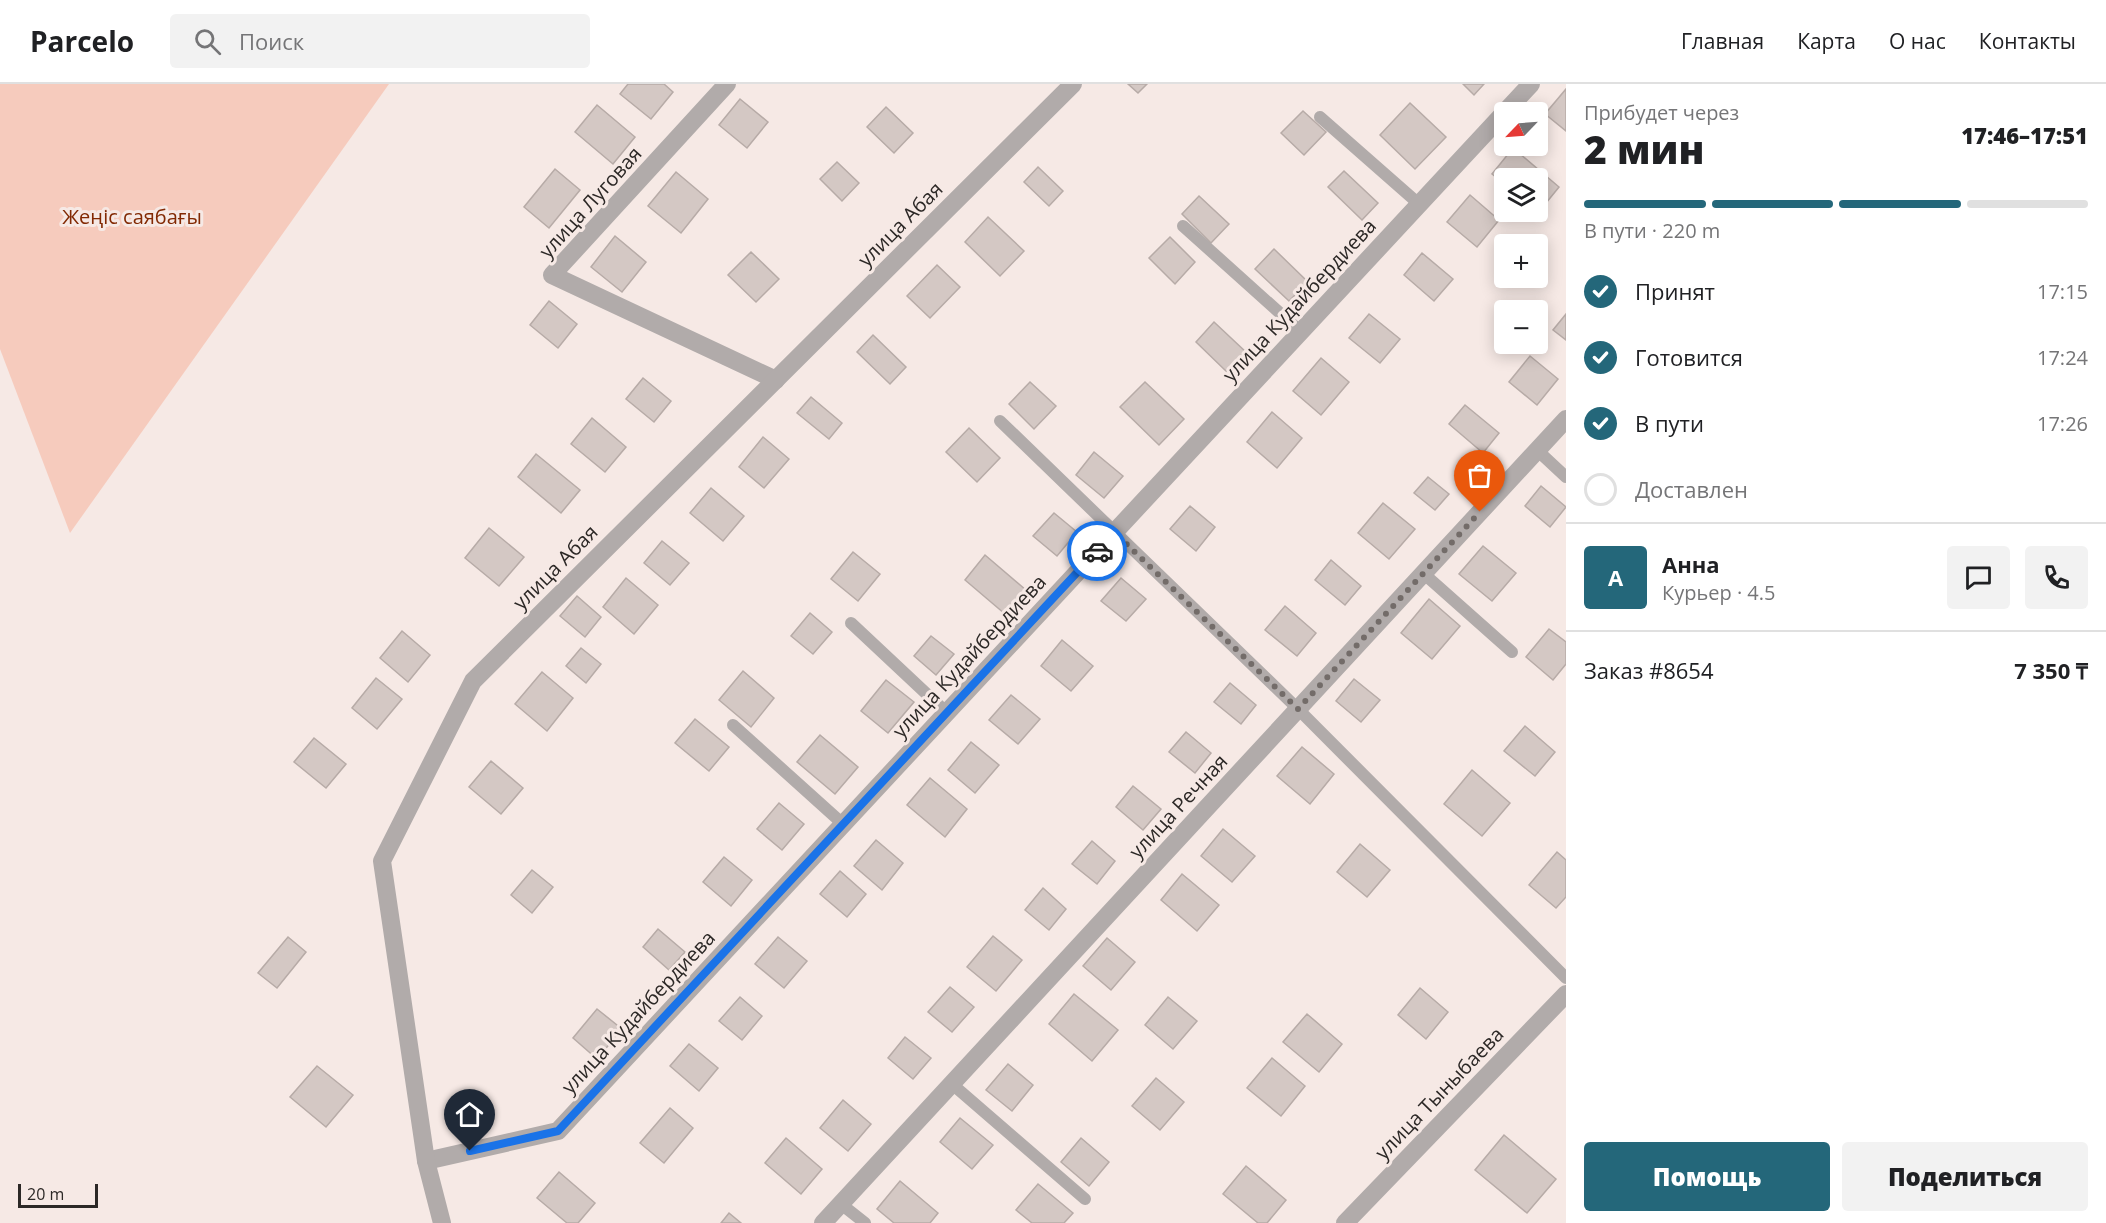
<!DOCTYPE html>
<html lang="ru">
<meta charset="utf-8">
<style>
body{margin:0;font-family:"Open Sans",sans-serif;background:#f2f2f2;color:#202124;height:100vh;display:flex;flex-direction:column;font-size:22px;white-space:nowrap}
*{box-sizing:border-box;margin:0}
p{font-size:20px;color:#757577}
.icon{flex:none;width:33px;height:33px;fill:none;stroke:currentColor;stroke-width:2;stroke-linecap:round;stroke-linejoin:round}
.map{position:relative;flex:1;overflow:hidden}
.panel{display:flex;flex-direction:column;background:#fff;width:540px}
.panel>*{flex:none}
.needle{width:39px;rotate:245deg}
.buttons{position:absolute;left:1494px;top:18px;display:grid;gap:12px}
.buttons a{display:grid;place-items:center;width:54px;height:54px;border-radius:6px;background:#fff;box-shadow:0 3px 15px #0003;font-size:30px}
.scale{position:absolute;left:18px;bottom:15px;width:80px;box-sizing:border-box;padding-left:6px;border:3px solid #2c2826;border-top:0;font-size:16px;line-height:21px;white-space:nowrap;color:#2c2826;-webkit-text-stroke:4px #f6e9e5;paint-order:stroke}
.pin{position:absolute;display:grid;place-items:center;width:51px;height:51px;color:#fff;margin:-62px -26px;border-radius:50% 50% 50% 0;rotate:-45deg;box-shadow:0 0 6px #0007}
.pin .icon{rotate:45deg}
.courier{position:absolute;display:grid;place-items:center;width:60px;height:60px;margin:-30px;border:4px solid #1a73e8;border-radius:50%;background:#fff;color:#222;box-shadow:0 2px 8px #0007}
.headline em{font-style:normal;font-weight:800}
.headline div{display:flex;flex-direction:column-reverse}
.headline{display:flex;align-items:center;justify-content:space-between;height:102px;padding:0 18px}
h1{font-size:39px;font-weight:800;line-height:45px}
.bar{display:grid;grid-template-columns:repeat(4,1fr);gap:9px 6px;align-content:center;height:72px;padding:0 18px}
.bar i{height:8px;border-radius:4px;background:#e0e0e0}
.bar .active{background:#24677a}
.bar p{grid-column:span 4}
.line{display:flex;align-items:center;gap:15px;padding:0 18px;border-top:2px solid #e0e0e0}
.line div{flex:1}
.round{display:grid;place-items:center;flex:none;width:63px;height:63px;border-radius:6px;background:#f2f2f2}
ol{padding:0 18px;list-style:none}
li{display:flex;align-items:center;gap:18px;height:66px}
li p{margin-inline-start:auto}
li .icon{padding:6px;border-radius:50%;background:#24677a;color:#fff;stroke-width:4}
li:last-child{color:#757577}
li i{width:33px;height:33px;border:3px solid #e0e0e0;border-radius:50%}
.cta{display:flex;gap:12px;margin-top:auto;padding:12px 18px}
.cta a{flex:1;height:69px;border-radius:6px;background:#24677a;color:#fff;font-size:24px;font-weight:800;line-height:69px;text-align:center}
.cta a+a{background:#f2f2f2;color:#202124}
header{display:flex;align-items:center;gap:36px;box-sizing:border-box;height:84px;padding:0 30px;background:#fff;border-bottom:2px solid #e0e0e0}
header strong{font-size:28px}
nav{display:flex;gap:33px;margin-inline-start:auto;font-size:21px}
.search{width:420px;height:54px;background:#f2f2f2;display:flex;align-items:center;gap:15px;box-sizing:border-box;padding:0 21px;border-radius:6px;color:#757577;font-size:22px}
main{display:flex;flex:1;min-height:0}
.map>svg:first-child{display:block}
</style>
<header>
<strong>Parcelo</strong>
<div class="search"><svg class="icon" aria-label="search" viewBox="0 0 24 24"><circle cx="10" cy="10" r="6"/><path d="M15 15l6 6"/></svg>Поиск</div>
<nav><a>Главная</a><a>Карта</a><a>О нас</a><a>Контакты</a></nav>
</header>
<main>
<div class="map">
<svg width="1566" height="1139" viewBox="0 0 1566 1139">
<rect width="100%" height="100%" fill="#f6e9e5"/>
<polygon fill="#f6cbbd" points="0,0 389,0 70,449 0,265"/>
<g fill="#d4c8c4" stroke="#b7aba7" stroke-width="1.5">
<polygon points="628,0 664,0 673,8 651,35 620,10"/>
<polygon points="1128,0 1147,0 1138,9"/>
<polygon points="1463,0 1484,0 1474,11"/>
<polygon points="1566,5 1566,47 1545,30"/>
<polygon points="740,15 768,38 747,64 719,41"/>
<polygon points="1410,19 1446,53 1415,85 1380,51"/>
<polygon points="597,21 635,53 613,80 575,48"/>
<polygon points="886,23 913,49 894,69 867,43"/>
<polygon points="1303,27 1326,48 1304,71 1281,49"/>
<polygon points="1513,64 1559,103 1538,129 1538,94 1504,94 1504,100 1492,90"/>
<polygon points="837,78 859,99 842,117 820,95"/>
<polygon points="1038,83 1063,107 1049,122 1024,98"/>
<polygon points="555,85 580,106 549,144 524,123"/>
<polygon points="1344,87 1378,119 1362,136 1328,103"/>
<polygon points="676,88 708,115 681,149 648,122"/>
<polygon points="1470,111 1499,136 1477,163 1447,138"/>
<polygon points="1199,112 1229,140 1211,159 1182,130"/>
<polygon points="988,133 1024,167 1000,192 965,158"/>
<polygon points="615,152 646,178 622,208 591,183"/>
<polygon points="1170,153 1195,178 1175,200 1149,174"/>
<polygon points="1274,165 1308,198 1289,217 1255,185"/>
<polygon points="751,168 779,195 756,218 728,191"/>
<polygon points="1422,169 1453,195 1434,217 1404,191"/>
<polygon points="937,181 960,203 930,234 907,212"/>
<polygon points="549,217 577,240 558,264 530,241"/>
<polygon points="1369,230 1400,255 1380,279 1349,254"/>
<polygon points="1566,230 1566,256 1553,246"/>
<polygon points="1214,238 1247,269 1228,289 1196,258"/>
<polygon points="873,251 906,283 890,300 857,268"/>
<polygon points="1530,272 1558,295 1537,321 1509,298"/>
<polygon points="1321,274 1349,298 1321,331 1293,307"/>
<polygon points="643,294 671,317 654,338 626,315"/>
<polygon points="1030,298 1056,322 1034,345 1009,320"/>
<polygon points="1145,298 1184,335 1159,361 1120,323"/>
<polygon points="811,313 842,339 829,355 797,329"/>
<polygon points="1465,321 1499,349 1483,369 1449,340"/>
<polygon points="1272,328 1302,354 1277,384 1247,358"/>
<polygon points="592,334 626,363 605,388 571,360"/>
<polygon points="969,344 1000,374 977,398 946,368"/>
<polygon points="763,353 789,375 764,404 739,383"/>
<polygon points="1094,368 1123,392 1104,414 1076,391"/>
<polygon points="536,370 580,406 561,429 518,393"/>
<polygon points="1428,393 1449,410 1435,426 1414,409"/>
<polygon points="1541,402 1566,423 1550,443 1525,422"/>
<polygon points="711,404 744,432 723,457 690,429"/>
<polygon points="1383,419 1415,445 1389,475 1358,449"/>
<polygon points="1190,422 1215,443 1196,467 1170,445"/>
<polygon points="1054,429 1077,448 1057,472 1033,452"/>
<polygon points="489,444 524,473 499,502 465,474"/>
<polygon points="662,457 689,479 670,501 644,479"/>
<polygon points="1483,462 1516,489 1492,517 1459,490"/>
<polygon points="853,468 880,490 858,517 831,495"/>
<polygon points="985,471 1026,506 1005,530 965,496"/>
<polygon points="1331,476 1361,502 1345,521 1315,496"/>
<polygon points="626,494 658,521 634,550 603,523"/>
<polygon points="1121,494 1146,515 1126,537 1101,517"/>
<polygon points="577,512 601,533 585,553 560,532"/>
<polygon points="1429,515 1460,542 1432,575 1401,549"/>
<polygon points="1285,522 1316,549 1297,572 1265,546"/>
<polygon points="810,529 832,548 813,570 791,552"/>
<polygon points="1549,545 1566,558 1566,580 1553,596 1526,573"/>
<polygon points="402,547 430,571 408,598 380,574"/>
<polygon points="931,552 954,570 936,591 914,572"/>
<polygon points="1062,556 1093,582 1071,607 1041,582"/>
<polygon points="581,564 601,580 586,599 566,582"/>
<polygon points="743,587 774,614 751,643 719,616"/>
<polygon points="542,588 573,614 547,647 515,620"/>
<polygon points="376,594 402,615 377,645 352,624"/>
<polygon points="1354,595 1380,616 1361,638 1336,617"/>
<polygon points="886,596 914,618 888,649 861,627"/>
<polygon points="1230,599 1256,621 1241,640 1214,618"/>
<polygon points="1011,611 1040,635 1018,660 989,636"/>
<polygon points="695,635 729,663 709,687 675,659"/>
<polygon points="1525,642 1555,668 1535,692 1504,667"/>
<polygon points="1186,648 1211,669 1195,689 1169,668"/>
<polygon points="820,651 858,683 835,710 797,678"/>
<polygon points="314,654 346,680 326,704 294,678"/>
<polygon points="971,658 999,681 975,709 948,686"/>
<polygon points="1302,663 1334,690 1310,720 1277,692"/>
<polygon points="491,677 523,704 501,730 469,703"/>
<polygon points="1472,686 1510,719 1482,752 1444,720"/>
<polygon points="930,694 967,725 945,753 907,721"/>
<polygon points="1133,702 1161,725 1143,746 1116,723"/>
<polygon points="779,719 804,740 782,766 757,745"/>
<polygon points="1223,745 1255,772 1232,798 1201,772"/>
<polygon points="876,756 903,779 882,806 854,782"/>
<polygon points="1092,757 1115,777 1097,800 1072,780"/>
<polygon points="1360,760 1390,786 1367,813 1337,788"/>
<polygon points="1557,768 1566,776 1566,813 1556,824 1529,801"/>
<polygon points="724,773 752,796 731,822 703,798"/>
<polygon points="532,786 553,803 532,829 511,811"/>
<polygon points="840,787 866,810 847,833 820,810"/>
<polygon points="1182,790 1219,821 1197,847 1161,816"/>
<polygon points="1043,804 1066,825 1049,846 1025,826"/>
<polygon points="658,845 685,868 669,886 643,863"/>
<polygon points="993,852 1022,876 996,907 967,883"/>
<polygon points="288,853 306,868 277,904 258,889"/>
<polygon points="778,853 807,877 784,904 755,880"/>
<polygon points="1107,854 1135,878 1111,906 1083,882"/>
<polygon points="950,903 974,923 952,948 928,928"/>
<polygon points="1420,904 1448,928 1426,955 1398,931"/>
<polygon points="1074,910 1118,946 1092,977 1049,940"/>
<polygon points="740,913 762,932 742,956 719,937"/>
<polygon points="1168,913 1197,937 1173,965 1145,941"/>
<polygon points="597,925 622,945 597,975 573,954"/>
<polygon points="1307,930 1342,960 1319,988 1283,958"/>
<polygon points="905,953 931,974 913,995 888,974"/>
<polygon points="689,960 718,984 699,1007 670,982"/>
<polygon points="1272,974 1305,1002 1281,1032 1247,1004"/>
<polygon points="1008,980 1033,1001 1012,1027 986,1006"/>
<polygon points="317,982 353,1011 326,1043 290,1013"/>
<polygon points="1156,994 1184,1018 1160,1046 1132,1022"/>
<polygon points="843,1016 871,1040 848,1067 820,1044"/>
<polygon points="670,1024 693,1044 664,1079 640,1059"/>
<polygon points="960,1034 993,1061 972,1085 940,1058"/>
<polygon points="1504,1051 1556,1095 1527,1129 1475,1086"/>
<polygon points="786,1054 822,1085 801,1110 765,1079"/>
<polygon points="1081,1054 1109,1078 1089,1102 1061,1078"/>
<polygon points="1246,1082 1286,1116 1267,1139 1258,1139 1223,1110"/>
<polygon points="559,1088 595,1119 578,1139 567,1139 537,1114"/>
<polygon points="900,1097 938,1129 930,1139 894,1139 877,1125"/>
<polygon points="1038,1100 1073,1129 1064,1139 1032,1139 1016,1126"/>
<polygon points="729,1129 741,1139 721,1139"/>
</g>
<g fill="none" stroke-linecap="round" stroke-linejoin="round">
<g stroke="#b1abaa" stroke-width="12">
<polyline points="1320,33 1419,120"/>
<polyline points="1183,142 1301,248"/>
<polyline points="1000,337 1298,625 1566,894"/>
<polyline points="1537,366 1566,393"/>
<polyline points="1423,489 1512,568"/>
<polyline points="851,539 947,629"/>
<polyline points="733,641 843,740"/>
<polyline points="952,1000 1085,1115"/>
<polyline points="841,1120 865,1139"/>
</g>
<g stroke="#b1abaa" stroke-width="18">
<polyline points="727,0 552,191 776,296"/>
<polyline points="426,1077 558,1047 1531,0"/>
<polyline points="442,1139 426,1077 382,777 473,597 1073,0"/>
<polyline points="823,1139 1566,335"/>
</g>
<polyline stroke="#b1abaa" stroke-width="18" points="1345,1139 1566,910"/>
</g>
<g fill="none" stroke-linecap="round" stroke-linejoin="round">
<polyline stroke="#736c69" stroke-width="6" stroke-dasharray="0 10.8" points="1097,467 1114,448 1298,625 1480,428"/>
<polyline stroke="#1a73e8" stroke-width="8" points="470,1067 558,1047 1097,467"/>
</g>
<g text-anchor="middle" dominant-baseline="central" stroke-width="6" stroke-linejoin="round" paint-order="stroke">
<g font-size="20" fill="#2c2826" stroke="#f6e9e5">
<text transform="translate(590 118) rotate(-48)">улица Луговая</text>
<text transform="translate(900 140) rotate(-45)">улица Абая</text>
<text transform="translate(1299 216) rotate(-47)">улица Кудайбердиева</text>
<text transform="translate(555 483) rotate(-45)">улица Абая</text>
<text transform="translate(969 572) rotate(-47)">улица Кудайбердиева</text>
<text transform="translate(1178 722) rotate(-47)">улица Речная</text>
<text transform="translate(638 928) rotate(-47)">улица Кудайбердиева</text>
<text transform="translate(1439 1009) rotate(-46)">улица Тыныбаева</text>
</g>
<g font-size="20" fill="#822903" stroke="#f6e9e5">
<text x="132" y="132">Жеңіс саябағы</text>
</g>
</g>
</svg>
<div class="buttons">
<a><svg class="needle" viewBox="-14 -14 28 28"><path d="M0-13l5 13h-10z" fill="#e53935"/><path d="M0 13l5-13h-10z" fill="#757577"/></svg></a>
<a><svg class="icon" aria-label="layers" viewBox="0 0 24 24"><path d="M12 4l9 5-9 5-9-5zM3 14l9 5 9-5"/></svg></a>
<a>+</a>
<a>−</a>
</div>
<div class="scale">20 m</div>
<div class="pin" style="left:1480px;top:428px;background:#ea580c"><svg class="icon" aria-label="bag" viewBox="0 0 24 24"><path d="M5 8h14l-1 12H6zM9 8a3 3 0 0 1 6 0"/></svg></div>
<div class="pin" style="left:470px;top:1067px;background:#1f2937"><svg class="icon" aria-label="home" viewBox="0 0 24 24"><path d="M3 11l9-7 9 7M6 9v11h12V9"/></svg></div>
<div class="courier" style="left:1097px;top:467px"><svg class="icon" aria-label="car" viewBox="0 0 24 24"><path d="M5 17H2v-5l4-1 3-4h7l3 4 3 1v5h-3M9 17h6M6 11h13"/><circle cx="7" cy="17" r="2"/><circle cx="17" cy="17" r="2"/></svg></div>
</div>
<section class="panel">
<div class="headline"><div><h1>2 мин</h1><p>Прибудет через</p></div><em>17:46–17:51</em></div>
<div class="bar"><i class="active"></i><i class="active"></i><i class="active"></i><i></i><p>В пути · 220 m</p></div>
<ol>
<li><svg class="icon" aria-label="check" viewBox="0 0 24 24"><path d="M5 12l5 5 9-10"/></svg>Принят<p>17:15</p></li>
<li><svg class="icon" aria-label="check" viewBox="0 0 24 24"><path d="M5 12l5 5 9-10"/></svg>Готовится<p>17:24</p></li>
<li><svg class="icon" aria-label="check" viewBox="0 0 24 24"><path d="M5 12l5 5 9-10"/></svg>В пути<p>17:26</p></li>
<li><i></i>Доставлен</li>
</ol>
<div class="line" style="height:108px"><b class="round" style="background:#24677a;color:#fff">А</b><div><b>Анна</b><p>Курьер · 4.5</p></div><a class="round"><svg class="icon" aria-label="chat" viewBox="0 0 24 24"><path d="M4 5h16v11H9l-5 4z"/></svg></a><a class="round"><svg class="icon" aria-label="phone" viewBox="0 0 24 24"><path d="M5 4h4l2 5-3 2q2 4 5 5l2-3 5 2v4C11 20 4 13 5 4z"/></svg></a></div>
<div class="line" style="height:78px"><div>Заказ #8654</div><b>7 350 ₸</b></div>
<div class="cta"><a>Помощь</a><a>Поделиться</a></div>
</section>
</main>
